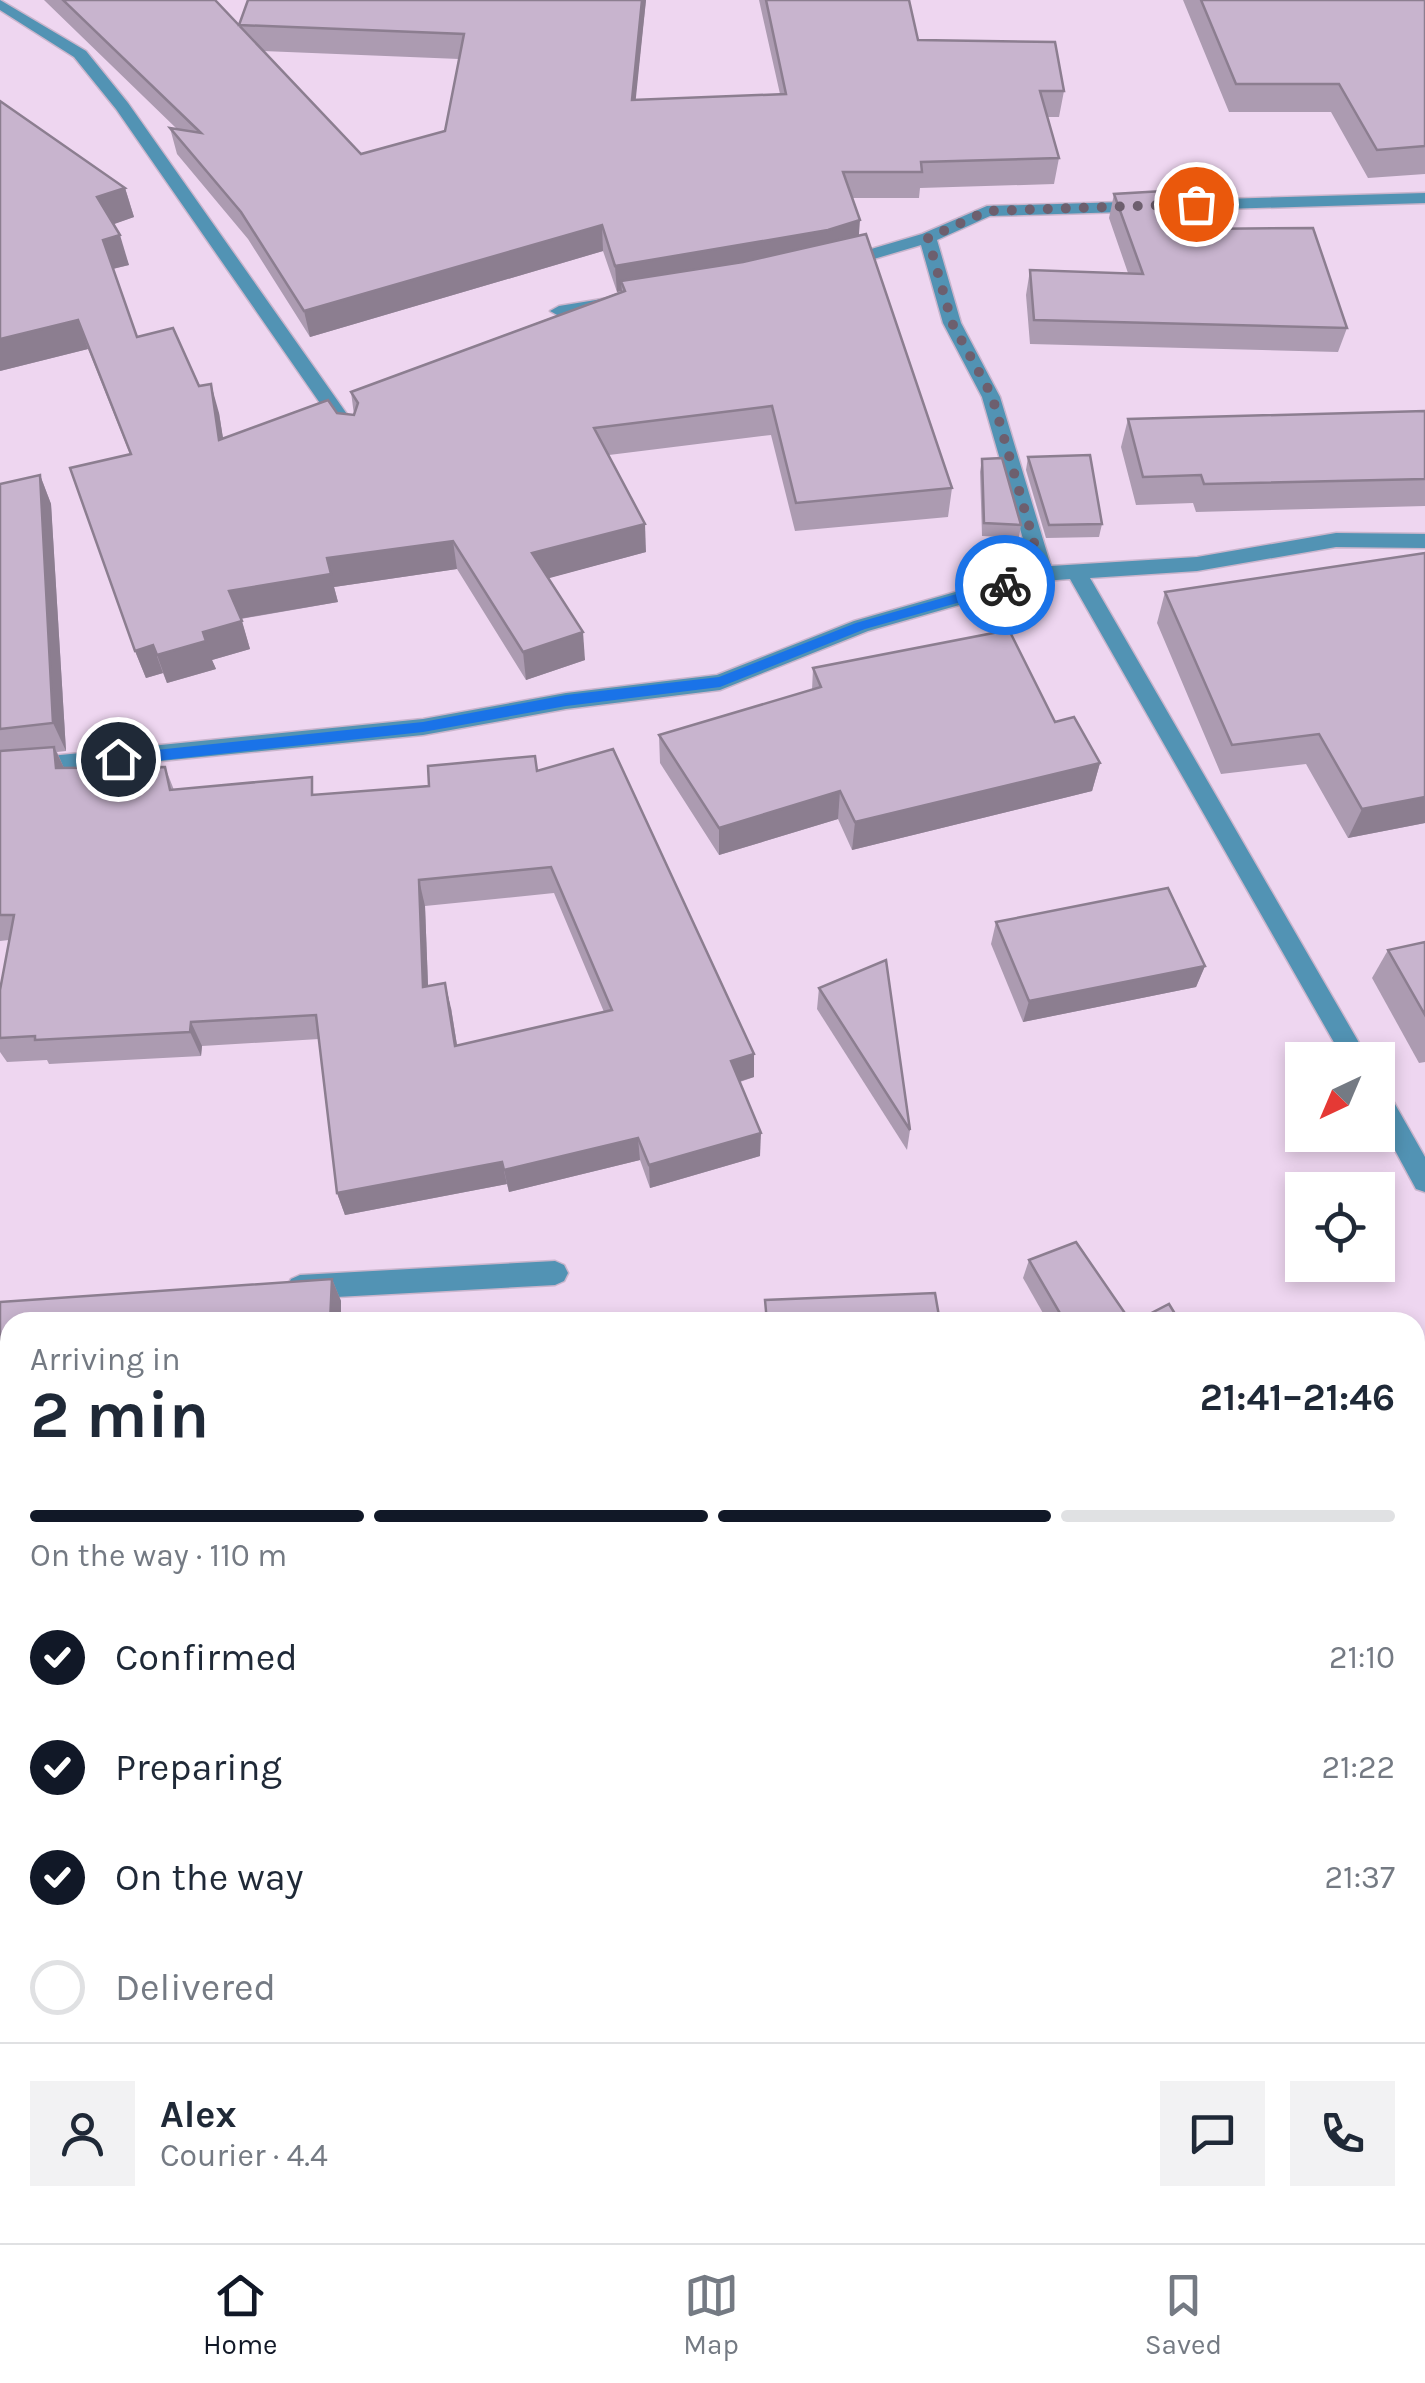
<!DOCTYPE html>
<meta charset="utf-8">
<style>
body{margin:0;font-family:Karla,sans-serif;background:#f2f2f3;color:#1f2937;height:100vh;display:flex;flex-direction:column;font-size:38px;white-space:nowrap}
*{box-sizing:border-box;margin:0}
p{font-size:32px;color:#747a83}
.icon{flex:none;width:55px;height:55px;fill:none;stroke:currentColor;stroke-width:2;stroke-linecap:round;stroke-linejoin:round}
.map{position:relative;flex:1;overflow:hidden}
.drawer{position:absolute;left:0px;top:1312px;width:1425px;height:932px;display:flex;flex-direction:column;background:#fff;border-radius:30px 30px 0 0;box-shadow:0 5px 15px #0003}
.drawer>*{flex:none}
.needle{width:65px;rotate:224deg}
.controls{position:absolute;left:1285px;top:1042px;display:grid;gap:20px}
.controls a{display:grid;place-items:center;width:110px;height:110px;border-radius:0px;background:#fff;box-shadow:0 5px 15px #0003;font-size:50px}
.pin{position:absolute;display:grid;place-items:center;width:85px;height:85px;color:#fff;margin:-42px;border:5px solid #fff;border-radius:50%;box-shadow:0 2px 10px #0007}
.courier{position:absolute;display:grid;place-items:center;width:100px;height:100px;margin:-50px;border:8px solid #1a73e8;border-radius:50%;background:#fff;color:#222;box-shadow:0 2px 12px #0007}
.headline em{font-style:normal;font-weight:700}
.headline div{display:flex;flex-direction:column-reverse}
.headline{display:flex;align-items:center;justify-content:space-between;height:170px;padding:0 30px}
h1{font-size:65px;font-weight:700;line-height:75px}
.bar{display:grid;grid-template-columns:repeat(4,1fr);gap:15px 10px;align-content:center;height:120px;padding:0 30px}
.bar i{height:12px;border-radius:8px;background:#e0e1e3}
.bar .selected{background:#111827}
.bar p{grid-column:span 4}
.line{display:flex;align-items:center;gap:25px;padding:0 30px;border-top:2px solid #e0e1e3}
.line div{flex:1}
.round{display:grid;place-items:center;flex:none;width:105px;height:105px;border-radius:0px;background:#f2f2f3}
ol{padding:0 30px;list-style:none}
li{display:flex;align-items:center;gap:30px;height:110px}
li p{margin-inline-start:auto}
li .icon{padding:10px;border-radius:50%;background:#111827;color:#fff;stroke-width:4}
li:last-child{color:#747a83}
li i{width:55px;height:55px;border:5px solid #e0e1e3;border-radius:50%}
.dock{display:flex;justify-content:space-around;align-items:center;height:140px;border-top:2px solid #e0e1e3;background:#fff;font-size:28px;color:#747a83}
.dock a{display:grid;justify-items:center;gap:5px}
.dock .selected{color:#111827}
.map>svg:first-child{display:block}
</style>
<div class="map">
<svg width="1425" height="2243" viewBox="0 0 1425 2243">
<rect width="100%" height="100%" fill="#eed6f0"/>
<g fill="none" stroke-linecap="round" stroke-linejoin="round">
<defs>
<g id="minor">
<polygon points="0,0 86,51 128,103 354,424 354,432 340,432 116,109 74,57 0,10"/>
<polygon points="1425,193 1425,203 990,216 937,240 961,323 1000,397 1051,566 1197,557 1336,533 1425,534 1425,548 1336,547 1197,571 1090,578 1369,1060 1344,1060 1070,579 1043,581 868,631 720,690 566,709 423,735 0,777 0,761 423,719 566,693 717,675 854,621 1032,570 982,397 943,323 921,245 840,269 831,264 834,260 922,234 987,206"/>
<polygon points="608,298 617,303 614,307 559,316 550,311 559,306"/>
<polygon points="1378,1086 1387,1090 1425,1157 1425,1192 1416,1189 1378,1119"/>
<polygon points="555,1261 564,1265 568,1273 564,1281 555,1285 300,1299 291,1295 287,1287 291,1279 300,1275"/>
<polygon points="1425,1764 1425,1794 1415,1796 1415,1766"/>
<polygon points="0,1869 10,1870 10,1902 0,1901"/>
<polygon points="333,2235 367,2235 366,2243 332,2243"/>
</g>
</defs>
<use href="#minor" stroke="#cab5cc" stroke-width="3"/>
<use href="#minor" fill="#5293b4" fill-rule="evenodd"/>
</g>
<g fill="#ac9bb1" fill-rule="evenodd">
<path d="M44,0H215L240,28L239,25L646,0L635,100L780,94L759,0H909L918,40L1064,91L1059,117H1047L1059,158L1054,184L920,188L919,198H852L859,236L952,488L948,517L795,531L771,435L609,455L646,552L548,578L585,660L526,680L457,569L334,587L338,602L241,619L250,649L212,660L216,669L167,683L163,673L146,678L135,651L130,454L88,349L0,371L125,188L134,217L113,224L129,265L113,269L137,337L199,386L219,413L223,439L337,413L354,415L351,392L622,291L617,292L603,251L310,337L248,239L177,154L170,128L177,129ZM263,51L459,59L445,131L361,154Z"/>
<polygon points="1183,0 1425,0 1425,174 1368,178 1331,112 1229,112"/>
<polygon points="1114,194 1195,229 1347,328 1338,352 1030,344 1026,295 1030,270 1128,273 1109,218"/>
<polygon points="1425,411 1425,506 1196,512 1193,503 1136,505 1121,447 1128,419"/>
<polygon points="1028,457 1102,524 1099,537 1046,538 1026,470"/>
<polygon points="982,459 1021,525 1019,538 982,536 980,472"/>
<path d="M40,475L51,504L66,751L57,752L64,768L165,767L174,790L318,794L429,786L537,771L754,1077L740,1082L760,1156L650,1188L640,1160L509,1192L507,1184L345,1215L337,1193L319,1039L202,1046L201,1056L49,1064L47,1060L7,1062L0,1052V990L9,940L0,941V484ZM554,893L604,1012L457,1045L451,1008L428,986L425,906Z"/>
<polygon points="1165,592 1425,823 1348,838 1306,764 1221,774 1157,623"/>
<polygon points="813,668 1055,722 1100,763 1092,791 852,850 838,819 719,855 660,763 659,735 812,690"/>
<polygon points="996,922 1205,966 1196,987 1023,1022 991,944"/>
<polygon points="1425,942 1425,1062 1419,1063 1372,978 1388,950"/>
<polygon points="819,988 910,1130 907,1150 817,1009"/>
<polygon points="1029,1260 1131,1322 1048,1322 1023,1278"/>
<polygon points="332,1279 341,1301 341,1322 10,1322 10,1581 0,1582 0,1302"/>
<polygon points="1425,1448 1425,1712 1415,1714 1415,1450"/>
<polygon points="10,1680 10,1843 0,1839 0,1681"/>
<polygon points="1425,1878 1425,2024 1415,1995 1415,1880"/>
</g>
<g fill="#8c7e90">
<polygon points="642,0 646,0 633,126 632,100"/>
<polygon points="125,188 134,217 106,227 97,197"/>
<polygon points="860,220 858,247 621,281 622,291 617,292 615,266"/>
<polygon points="602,225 603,251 310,337 304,311"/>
<polygon points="120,235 129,265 112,269 103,240"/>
<polygon points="78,320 88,349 0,371 0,339"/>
<polygon points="211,384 219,413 228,469 219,440"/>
<polygon points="40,475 51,504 66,751 53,723"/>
<polygon points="645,524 646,552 535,582 532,553"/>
<polygon points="453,541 457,569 334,587 338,602 238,619 229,591 327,558"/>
<polygon points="242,621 250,649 212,660 216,669 167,683 157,655 203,632"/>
<polygon points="583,632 585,660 526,680 523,652"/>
<polygon points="153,645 163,673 146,678 135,651"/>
<polygon points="54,747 67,774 56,768"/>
<polygon points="1100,763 1092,791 852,850 855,822"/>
<polygon points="840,791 838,819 719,855 719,828"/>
<polygon points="1425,797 1425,823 1348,838 1362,809"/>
<polygon points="419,880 425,906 429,1011 423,987"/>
<polygon points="1205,966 1196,987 1023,1022 1029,1001"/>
<polygon points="445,983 451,1008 461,1070 455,1046"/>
<polygon points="191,1022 202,1046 201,1056 190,1032"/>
<polygon points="754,1054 754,1077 731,1084 731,1061"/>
<polygon points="761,1133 760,1156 650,1188 649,1165"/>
<polygon points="638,1138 640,1160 509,1192 504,1170"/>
<polygon points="502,1162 507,1184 345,1215 337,1193"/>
<polygon points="332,1279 341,1301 341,1322 330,1322"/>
<polygon points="213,2235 232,2235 230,2243 212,2243"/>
</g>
<g fill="#c8b4ce" stroke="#8c7e90" stroke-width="2.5" fill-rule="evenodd">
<polygon points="63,0 215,0 361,154 445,131 464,34 239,25 248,0 642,0 632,100 786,94 766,0 909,0 918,40 1055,42 1064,91 1040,91 1059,158 921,162 922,172 843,172 860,220 828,230 615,266 602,225 304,311 241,212 170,128 201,133"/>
<polygon points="1201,0 1425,0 1425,146 1377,150 1339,84 1236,84"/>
<polygon points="0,101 125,188 97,197 120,235 103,240 137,337 173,328 199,386 211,384 219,440 328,400 337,413 354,415 358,403 351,392 625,291 621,281 743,262 866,234 952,488 796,503 772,406 594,428 645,524 532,553 583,632 523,652 453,541 327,558 331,574 229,591 242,621 203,632 206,641 157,655 153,645 135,651 70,468 131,454 78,320 0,339"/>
<polygon points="1180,190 1195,229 1313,228 1347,328 1034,320 1030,270 1143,274 1114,194"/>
<polygon points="1425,411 1425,479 1204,484 1201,475 1143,477 1128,419"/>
<polygon points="1090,455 1102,524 1049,525 1028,457"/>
<polygon points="1002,458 1021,525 984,523 982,459"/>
<polygon points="40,475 53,723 0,729 0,484"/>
<polygon points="1425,553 1425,797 1362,809 1319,734 1232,745 1165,592"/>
<polygon points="1009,630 1055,722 1074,717 1100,763 855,822 840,791 719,828 659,735 821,687 813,668"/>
<path d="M54,747L56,768L165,767L170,790L312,777V795L429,786L428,766L535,756L537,771L613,749L754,1054L731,1061L761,1133L649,1165L638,1138L504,1170L502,1162L337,1193L316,1015L191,1022L190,1032L35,1040V1036L0,1038V990L14,915H0V751ZM551,867L612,1010L455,1046L445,983L423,987L419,880Z"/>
<polygon points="1168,888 1205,966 1029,1001 996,922"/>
<polygon points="1425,942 1425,1015 1388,950"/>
<polygon points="886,960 910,1130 819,988"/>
<polygon points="1076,1242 1131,1322 1065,1322 1029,1260"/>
<polygon points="332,1279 330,1322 10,1322 10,1562 0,1563 0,1302"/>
<polygon points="935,1293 940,1322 767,1322 765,1300"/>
<polygon points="1169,1304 1180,1322 1134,1322"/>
<polygon points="1425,1448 1425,1704 1415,1706 1415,1450"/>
<polygon points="10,1680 10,1834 0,1836 0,1681"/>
<polygon points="1425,1878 1425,1961 1415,1933 1415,1880"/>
<polygon points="0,2018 10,2020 10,2235 213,2235 212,2243 0,2243"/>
<polygon points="703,2235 1052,2235 1053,2243 703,2243"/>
</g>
<polygon fill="#1a73e8" points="1005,580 1010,581 1010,588 865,629 720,687 566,706 423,732 118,765 110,759 118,754 423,722 566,695 719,677 856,623"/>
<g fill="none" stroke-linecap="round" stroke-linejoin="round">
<polyline stroke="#6d5f6e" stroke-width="10" stroke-dasharray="0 18" points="1005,585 1043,574 992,396 952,323 928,238 987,211 1196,204"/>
</g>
</svg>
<div class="controls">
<a><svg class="needle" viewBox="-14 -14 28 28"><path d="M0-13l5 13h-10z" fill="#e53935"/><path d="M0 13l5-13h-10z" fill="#747a83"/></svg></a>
<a><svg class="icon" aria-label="locate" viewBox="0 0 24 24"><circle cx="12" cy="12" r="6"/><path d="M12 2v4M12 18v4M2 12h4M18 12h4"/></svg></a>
</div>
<div class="pin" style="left:1196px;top:204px;background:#ea580c"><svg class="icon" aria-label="bag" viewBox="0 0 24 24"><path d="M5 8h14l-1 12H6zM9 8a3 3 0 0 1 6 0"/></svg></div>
<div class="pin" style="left:118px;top:759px;background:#1f2937"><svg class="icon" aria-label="home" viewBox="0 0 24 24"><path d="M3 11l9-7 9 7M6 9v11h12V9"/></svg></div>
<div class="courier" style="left:1005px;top:585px"><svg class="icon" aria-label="bike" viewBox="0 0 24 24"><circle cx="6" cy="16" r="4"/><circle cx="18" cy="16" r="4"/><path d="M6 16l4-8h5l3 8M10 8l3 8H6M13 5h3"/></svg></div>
<section class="drawer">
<div class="headline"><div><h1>2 min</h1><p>Arriving in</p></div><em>21:41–21:46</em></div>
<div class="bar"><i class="selected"></i><i class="selected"></i><i class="selected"></i><i></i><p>On the way · 110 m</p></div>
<ol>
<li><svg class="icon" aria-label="check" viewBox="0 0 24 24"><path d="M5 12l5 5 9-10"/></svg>Confirmed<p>21:10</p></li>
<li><svg class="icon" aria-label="check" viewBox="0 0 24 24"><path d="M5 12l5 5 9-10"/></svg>Preparing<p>21:22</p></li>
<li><svg class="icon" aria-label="check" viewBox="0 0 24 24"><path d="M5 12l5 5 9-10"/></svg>On the way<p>21:37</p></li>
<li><i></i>Delivered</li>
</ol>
<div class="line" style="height:180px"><a class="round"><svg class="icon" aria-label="person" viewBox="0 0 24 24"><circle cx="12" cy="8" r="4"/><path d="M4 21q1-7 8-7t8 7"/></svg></a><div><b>Alex</b><p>Courier · 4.4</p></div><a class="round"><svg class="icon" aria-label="chat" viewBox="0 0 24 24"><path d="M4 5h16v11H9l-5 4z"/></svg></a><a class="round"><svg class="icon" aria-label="phone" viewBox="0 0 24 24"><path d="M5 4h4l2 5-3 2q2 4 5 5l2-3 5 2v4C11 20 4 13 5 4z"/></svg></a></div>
</section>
</div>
<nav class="dock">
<a class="selected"><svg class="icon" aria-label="home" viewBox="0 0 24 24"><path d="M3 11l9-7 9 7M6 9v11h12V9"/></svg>Home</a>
<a><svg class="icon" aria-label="map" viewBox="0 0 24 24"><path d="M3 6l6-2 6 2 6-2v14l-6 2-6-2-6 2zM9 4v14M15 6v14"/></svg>Map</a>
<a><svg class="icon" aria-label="saved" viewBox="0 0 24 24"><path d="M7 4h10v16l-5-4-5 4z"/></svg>Saved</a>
</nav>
